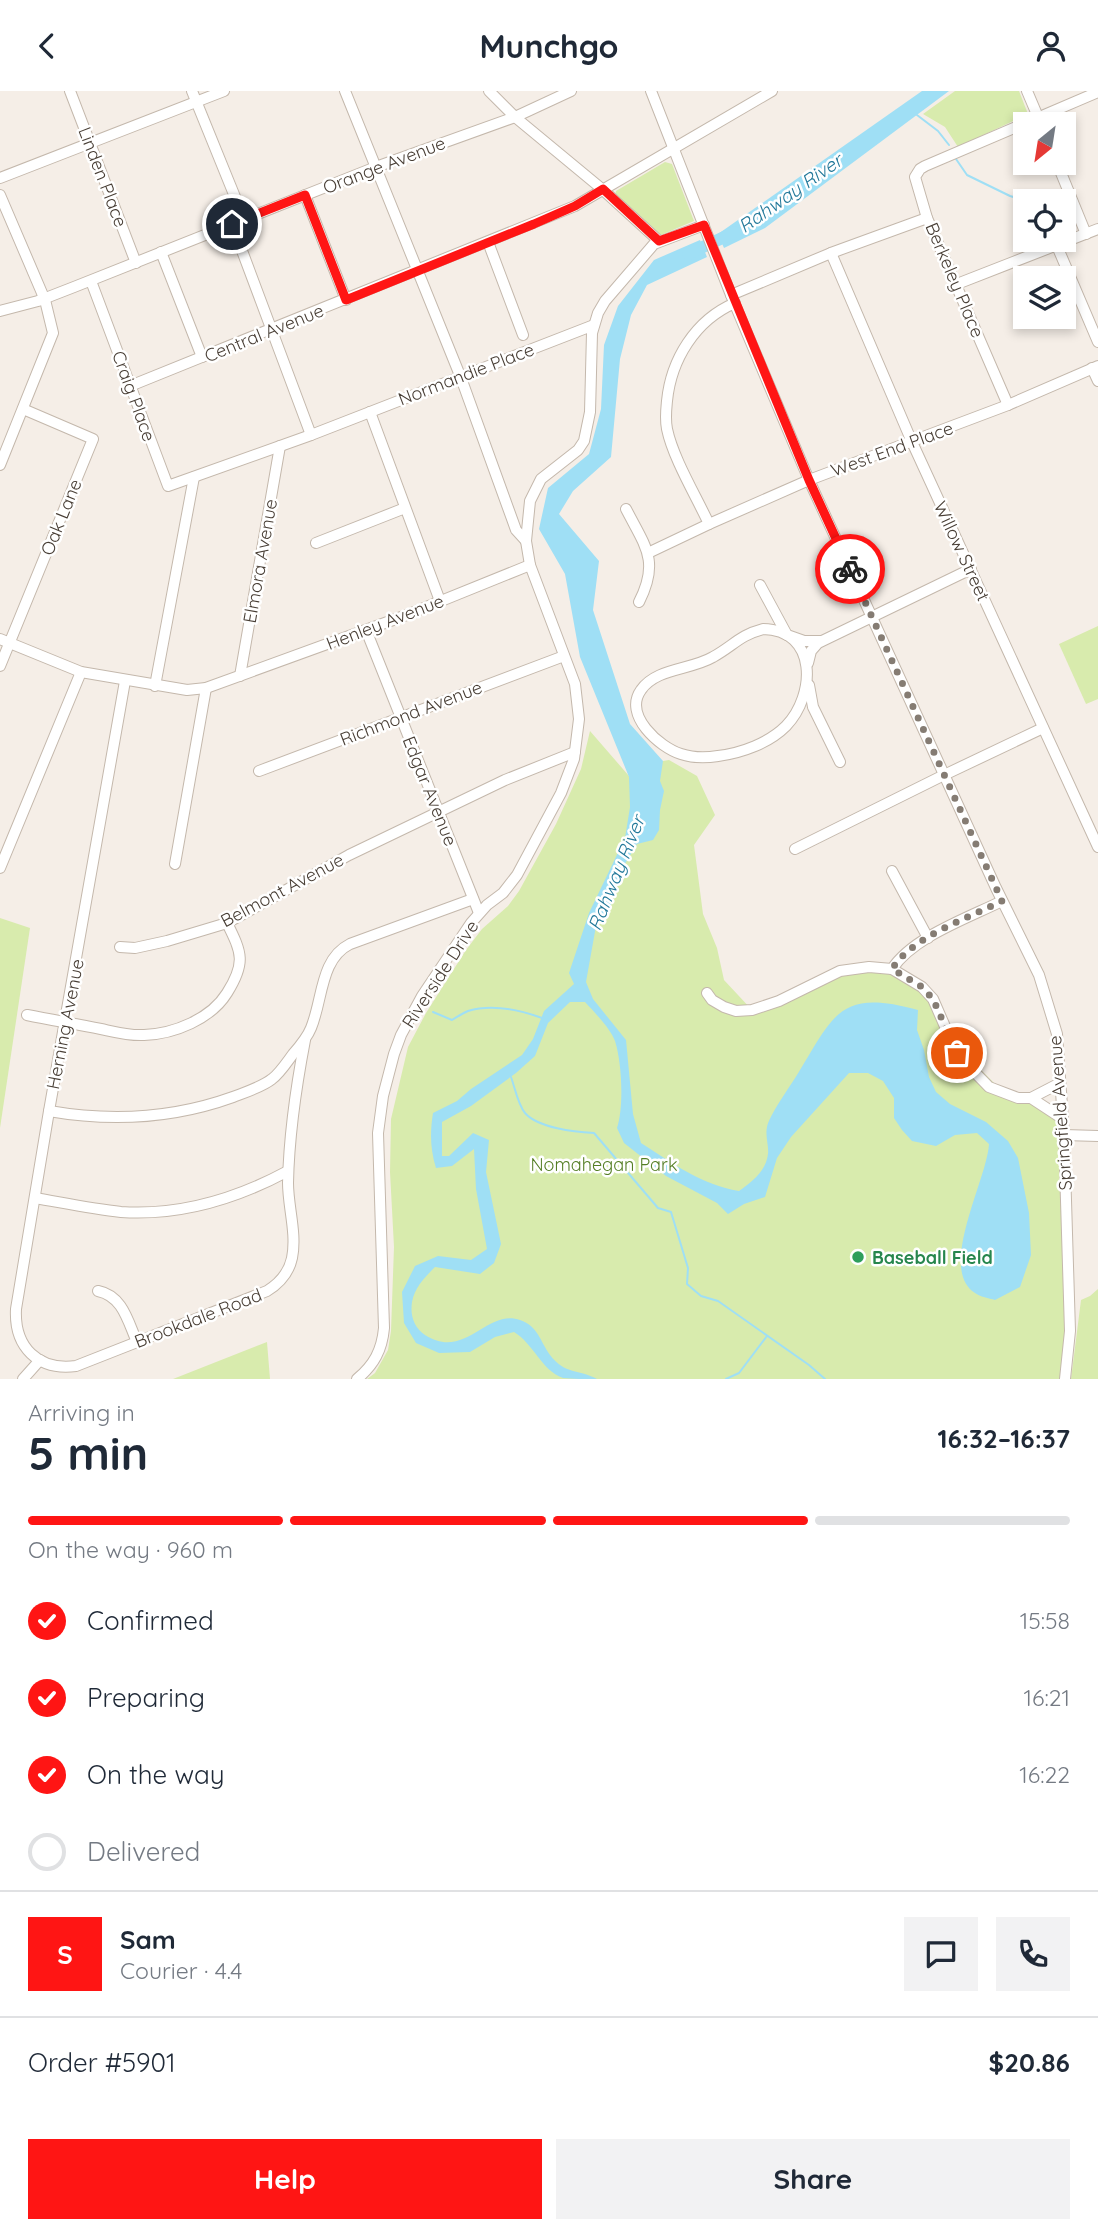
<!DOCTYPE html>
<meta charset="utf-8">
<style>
body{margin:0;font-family:Quicksand,sans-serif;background:#f2f2f3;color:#1f2937;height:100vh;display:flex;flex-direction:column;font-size:26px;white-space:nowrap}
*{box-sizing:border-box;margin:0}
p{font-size:23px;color:#747a83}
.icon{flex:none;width:38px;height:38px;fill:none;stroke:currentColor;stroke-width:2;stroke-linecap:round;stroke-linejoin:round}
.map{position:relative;height:1288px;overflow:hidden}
.side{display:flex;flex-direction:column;background:#fff;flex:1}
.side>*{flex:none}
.needle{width:46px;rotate:210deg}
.buttons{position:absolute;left:1013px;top:21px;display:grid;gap:14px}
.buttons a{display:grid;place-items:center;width:63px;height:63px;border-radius:0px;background:#fff;box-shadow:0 4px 10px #0003;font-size:35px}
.pin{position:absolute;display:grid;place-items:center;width:60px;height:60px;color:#fff;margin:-30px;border:4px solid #fff;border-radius:50%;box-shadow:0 2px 7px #0007}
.courier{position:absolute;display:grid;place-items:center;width:70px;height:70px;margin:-35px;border:5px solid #ff1514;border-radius:50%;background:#fff;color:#222;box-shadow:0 2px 9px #0007}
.overview em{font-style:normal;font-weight:800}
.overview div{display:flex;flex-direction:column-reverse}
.overview{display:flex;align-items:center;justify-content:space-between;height:119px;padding:0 28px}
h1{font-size:46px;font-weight:800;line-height:52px}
.bar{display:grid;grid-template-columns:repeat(4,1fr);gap:10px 7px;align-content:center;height:84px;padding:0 28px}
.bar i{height:9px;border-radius:5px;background:#e0e1e3}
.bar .active{background:#ff1514}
.bar p{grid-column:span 4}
.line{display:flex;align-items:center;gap:18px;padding:0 28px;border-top:2px solid #e0e1e3}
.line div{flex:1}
.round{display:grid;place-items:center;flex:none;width:74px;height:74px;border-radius:0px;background:#f2f2f3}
ol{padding:0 28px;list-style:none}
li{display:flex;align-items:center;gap:21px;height:77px}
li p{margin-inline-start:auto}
li .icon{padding:7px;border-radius:50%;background:#ff1514;color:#fff;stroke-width:4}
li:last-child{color:#747a83}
li i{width:38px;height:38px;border:4px solid #e0e1e3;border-radius:50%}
.action{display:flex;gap:14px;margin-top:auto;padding:14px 28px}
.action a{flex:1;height:80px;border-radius:0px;background:#ff1514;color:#fff;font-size:28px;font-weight:800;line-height:80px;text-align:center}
.action a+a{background:#f2f2f3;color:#1f2937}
header{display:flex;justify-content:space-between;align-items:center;height:91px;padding:0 28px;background:#fff;font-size:32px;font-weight:800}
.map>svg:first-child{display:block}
</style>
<header><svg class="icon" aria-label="back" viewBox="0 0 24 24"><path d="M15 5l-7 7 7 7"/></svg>Munchgo<svg class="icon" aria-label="person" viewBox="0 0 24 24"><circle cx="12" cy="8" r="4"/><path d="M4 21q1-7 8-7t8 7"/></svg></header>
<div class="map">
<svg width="1098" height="1288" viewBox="0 0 1098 1288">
<rect width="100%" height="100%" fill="#f5eee7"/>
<g fill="#d8ebad">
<polygon points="955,0 1019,0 1028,23 958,56 945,36 923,23"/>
<polygon points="665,71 672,73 694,130 661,144 615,104 616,100"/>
<polygon points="1098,535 1098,608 1086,613 1059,553"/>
<polygon points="590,640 629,685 663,670 669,669 697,685 715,724 694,754 703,823 717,857 724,889 752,919 825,886 869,876 906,886 938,918 962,960 999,997 1031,1007 1063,1028 1070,1240 1064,1288 367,1288 375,1282 388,1259 391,1240 394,1156 390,1081 391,1028 408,956 426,922 466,859 482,838 508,815 519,800 556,733 581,678"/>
<polygon points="0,827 30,837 0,1037"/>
<polygon points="1098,1198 1098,1288 1071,1288 1081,1209 1090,1205"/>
<polygon points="267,1251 270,1288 173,1288"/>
</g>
<g fill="#9fdff5">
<polygon points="922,0 949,0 765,137 724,157 718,143"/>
<path d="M700,149L707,166L647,194L631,224L620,268L611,366L573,400L559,423L599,470L593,519L630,633L663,670L660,690L664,700L660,719L659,739L653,749L637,753L623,776L609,820L596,835L586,891L593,908L626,949L633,1023L641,1052C672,1072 702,1094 739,1100C752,1091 766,1080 768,1063C769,1055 765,1045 767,1036C769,1025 790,995 797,984C834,924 839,897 918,919L917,939L924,959L929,986L936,1001L950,1013L986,1031L1008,1050L1018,1067L1029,1122L1031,1164L1020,1196L995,1209C989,1207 980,1206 975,1202C937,1178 987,1089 989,1053L977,1042L955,1044L936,1055L912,1050L902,1039L894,1027V1007L883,990L868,982H849L791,1046L777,1067L765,1106L744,1113L728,1123L717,1112L666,1085L624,1052L617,1037C624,1016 622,972 615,950C610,937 595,922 585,911H570L548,932L535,965L516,982L471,1015L442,1031V1065H449L473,1042L489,1049L486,1081L501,1153L494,1172L480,1183L435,1176C425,1186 415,1196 412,1211C410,1225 414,1236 425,1244C465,1270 487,1217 520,1229C538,1235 540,1250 550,1264C565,1284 579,1278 597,1288C587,1288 572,1288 563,1287C541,1279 534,1253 514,1241L495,1246L470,1261L439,1262L416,1252L404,1232L402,1201L415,1175L438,1165L471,1169L487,1158L476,1098L474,1058L452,1075L436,1077C430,1058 430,1041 433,1022L457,1010L471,998L522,964L533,948L544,920L574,893L569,882L589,822L625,747L630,716L629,686L580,566L565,483L539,438L548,397L589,363L601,318L604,254L618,215L654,169Z"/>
</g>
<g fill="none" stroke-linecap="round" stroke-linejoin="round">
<g stroke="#9fdff5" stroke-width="2">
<polyline points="917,24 938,40 949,54"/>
<polyline points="956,68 967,84 1010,105 1020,108 1048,108 1052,110"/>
<path d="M433,921L452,929C457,926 463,922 468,920C491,913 520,919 542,927"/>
<path d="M511,986C515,997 518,1014 525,1022C538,1037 575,1041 594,1042L658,1117L671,1121L688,1177L687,1193L701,1205L718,1210L809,1274L825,1288"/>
<polyline points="726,1288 739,1282 767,1245"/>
</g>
<polyline stroke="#9fdff5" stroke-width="12" points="688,163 735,141"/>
<defs>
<g id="minor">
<polyline points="70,0 136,172"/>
<polyline points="192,0 244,128"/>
<polyline points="345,0 461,287 516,439 526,450"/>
<polyline points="489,0 515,26 602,98 659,150"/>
<polyline points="651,0 731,204 809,389 996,797 1039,884 1057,943 1064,1044 1070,1240 1065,1288"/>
<polyline points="1027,0 1041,33"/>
<polyline points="1057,72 1086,143"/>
<polyline points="0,87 224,0"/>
<polyline points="0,104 45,209 53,242 0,374"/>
<polyline points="305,104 346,209"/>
<polyline points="232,133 311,344"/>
<polyline points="488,151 523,244"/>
<polyline points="1057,155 1098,251"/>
<polyline points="161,161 202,266"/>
<polyline points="831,162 912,351 1098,756"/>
<polyline points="91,190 168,395 311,344 594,234"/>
<polyline points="957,193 1098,138"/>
<polyline points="731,204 831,162 927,127"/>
<polyline points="0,220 38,210 74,196 376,76 515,26 571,0"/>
<polyline points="1092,277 1098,290"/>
<polyline points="130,295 575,115 772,0"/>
<polyline points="1008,314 927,127 915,86 920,78 925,75 1098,1"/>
<polyline points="370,321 440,510"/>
<path d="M626,418C645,455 660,470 639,511"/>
<path d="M709,433C696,405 673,367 667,338C665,328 666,320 667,310C671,269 695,229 735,212"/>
<polyline points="316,452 405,417"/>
<polyline points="648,462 709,433 809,389 1008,314 1098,275"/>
<polyline points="760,494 787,544 804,550 821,550"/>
<path d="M763,538C818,539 816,604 786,635C769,652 742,662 718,665C706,667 693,667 681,663C659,656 623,624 641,599C656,577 691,579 713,566C733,555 740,544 763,538Z"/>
<polyline points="366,539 479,822"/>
<polyline points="0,548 81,581 187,599 206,597 404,525 530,474"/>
<polyline points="808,572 811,560 818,552 971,478"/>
<polyline points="0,575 93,348 23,318"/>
<polyline points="240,585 280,355"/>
<path d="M125,590L49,1020L16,1218C14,1256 38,1280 76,1275L267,1200C280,1192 289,1181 292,1167C297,1143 288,1116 288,1092C289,1043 296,996 305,949"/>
<polyline points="809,594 813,616 840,671"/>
<polyline points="155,595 194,386"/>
<polyline points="259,680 564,565"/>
<polyline points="795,758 942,685 1043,637"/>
<polyline points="175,773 206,597"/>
<polyline points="0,777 81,581"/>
<polyline points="892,780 928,847"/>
<polyline points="120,856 135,857 167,850 227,832 349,764 505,689 575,661"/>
<path d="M892,878C913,846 968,827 1002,810"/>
<polyline points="707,902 712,909 724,916 736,920 752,919 779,910 840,880 869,876 892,878 922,896 933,908 957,963 989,996 1018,1007 1031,1007 1063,1028"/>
<path d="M27,924C52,929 76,933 101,938C115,941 130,945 144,944C174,943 211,928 227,902C246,872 242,862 227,832"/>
<polyline points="1031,1007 1060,992"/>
<path d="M49,1020C112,1031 172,1028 233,1006C246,1001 262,996 272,988C280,982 287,971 293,963C300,955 307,947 311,937C323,908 320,868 350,853L473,808"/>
<polyline points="1064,1044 1098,1045"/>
<path d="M35,1107C64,1112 92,1118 121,1121C181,1125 236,1108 288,1080"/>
<path d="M98,1200C123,1205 128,1231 137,1251"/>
<polyline points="23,1288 40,1269"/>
<path d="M357,1288C374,1274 382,1259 384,1237L378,1042L383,1005L394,963L401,944L422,905L471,832L487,814L503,802L517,784L561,702L574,668L579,628L575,593L530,474L526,450L530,410L541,388L578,359L584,350L590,321L592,242L598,222L605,210L654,153L704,134"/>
</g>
</defs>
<use href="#minor" stroke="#c4b8ac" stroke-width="12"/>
<use href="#minor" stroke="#fff" stroke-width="10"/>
</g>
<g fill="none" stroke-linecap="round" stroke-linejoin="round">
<path stroke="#857c73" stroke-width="7" stroke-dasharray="0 12.6" d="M850,478L1002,810C968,827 912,846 892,878L922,896L933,908L957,962"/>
<polyline stroke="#ff1514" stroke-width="9" points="232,133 305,104 346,209 534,133 575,115 603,98 659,150 704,134 809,389 850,478"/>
</g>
<circle fill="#2e9e5b" stroke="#fff" stroke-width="2.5" cx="858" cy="1166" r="7"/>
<g text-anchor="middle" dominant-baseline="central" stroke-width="5" stroke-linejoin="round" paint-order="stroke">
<g font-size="18" fill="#483e35" stroke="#fff">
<text transform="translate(384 74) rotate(-21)">Orange Avenue</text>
<text transform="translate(103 86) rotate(69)">Linden Place</text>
<text transform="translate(955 189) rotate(67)">Berkeley Place</text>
<text transform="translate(264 242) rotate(-22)">Central Avenue</text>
<text transform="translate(466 283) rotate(-21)">Normandie Place</text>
<text transform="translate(134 305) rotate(70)">Craig Place</text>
<text transform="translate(892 358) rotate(-20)">West End Place</text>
<text transform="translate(61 426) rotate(-68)">Oak Lane</text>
<text transform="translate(962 460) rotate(65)">Willow Street</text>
<text transform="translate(260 470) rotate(-80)">Elmora Avenue</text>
<text transform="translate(385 531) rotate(-21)">Henley Avenue</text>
<text transform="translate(411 622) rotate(-21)">Richmond Avenue</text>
<text transform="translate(430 700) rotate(68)">Edgar Avenue</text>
<text transform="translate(282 799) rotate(-28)">Belmont Avenue</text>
<text transform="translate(440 883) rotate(-57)">Riverside Drive</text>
<text transform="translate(65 933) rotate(-79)">Herning Avenue</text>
<text transform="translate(1060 1022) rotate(-94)">Springfield Avenue</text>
<text transform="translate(198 1227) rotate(-21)">Brookdale Road</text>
</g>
<g font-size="18" fill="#547e24" stroke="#fff">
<text x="604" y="1073">Nomahegan Park</text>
</g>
<g font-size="18" font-weight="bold" fill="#27864d" stroke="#fff" text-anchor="start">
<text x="872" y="1166">Baseball Field</text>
</g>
<g font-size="19" font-style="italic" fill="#23799a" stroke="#fff">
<text transform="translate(790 102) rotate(-35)">Rahway River</text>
<text transform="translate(616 782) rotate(-68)">Rahway River</text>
</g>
</g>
</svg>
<div class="buttons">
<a><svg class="needle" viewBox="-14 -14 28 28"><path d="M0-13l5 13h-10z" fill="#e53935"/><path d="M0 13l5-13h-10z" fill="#747a83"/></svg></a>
<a><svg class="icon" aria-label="locate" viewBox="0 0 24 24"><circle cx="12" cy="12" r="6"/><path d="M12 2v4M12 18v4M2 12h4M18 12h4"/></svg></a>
<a><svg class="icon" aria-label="layers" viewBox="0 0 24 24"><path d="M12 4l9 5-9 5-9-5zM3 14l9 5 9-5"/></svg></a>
</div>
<div class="pin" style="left:957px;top:962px;background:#ea580c"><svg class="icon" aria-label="bag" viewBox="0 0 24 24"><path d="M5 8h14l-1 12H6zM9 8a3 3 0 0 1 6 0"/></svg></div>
<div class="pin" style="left:232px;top:133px;background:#1f2937"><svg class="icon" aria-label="home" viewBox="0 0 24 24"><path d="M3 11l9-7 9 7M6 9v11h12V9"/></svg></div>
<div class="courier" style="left:850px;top:478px"><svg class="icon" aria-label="bike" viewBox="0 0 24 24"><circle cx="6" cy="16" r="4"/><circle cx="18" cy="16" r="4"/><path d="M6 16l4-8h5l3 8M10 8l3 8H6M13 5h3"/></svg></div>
</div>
<section class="side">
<div class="overview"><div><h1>5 min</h1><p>Arriving in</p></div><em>16:32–16:37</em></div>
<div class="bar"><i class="active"></i><i class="active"></i><i class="active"></i><i></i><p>On the way · 960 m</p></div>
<ol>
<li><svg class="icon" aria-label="check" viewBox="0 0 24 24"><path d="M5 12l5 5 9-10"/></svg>Confirmed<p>15:58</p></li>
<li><svg class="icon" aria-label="check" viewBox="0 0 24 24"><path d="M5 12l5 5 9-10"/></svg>Preparing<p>16:21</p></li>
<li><svg class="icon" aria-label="check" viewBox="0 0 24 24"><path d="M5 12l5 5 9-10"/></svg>On the way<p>16:22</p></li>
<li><i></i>Delivered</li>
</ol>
<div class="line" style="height:126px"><b class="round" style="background:#ff1514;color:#fff">S</b><div><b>Sam</b><p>Courier · 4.4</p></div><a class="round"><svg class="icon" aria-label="chat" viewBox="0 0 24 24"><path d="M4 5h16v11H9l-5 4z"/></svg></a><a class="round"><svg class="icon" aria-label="phone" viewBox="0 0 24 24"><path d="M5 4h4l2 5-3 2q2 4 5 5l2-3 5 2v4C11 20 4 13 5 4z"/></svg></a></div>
<div class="line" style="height:91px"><div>Order #5901</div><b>$20.86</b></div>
<div class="action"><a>Help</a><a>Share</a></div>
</section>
